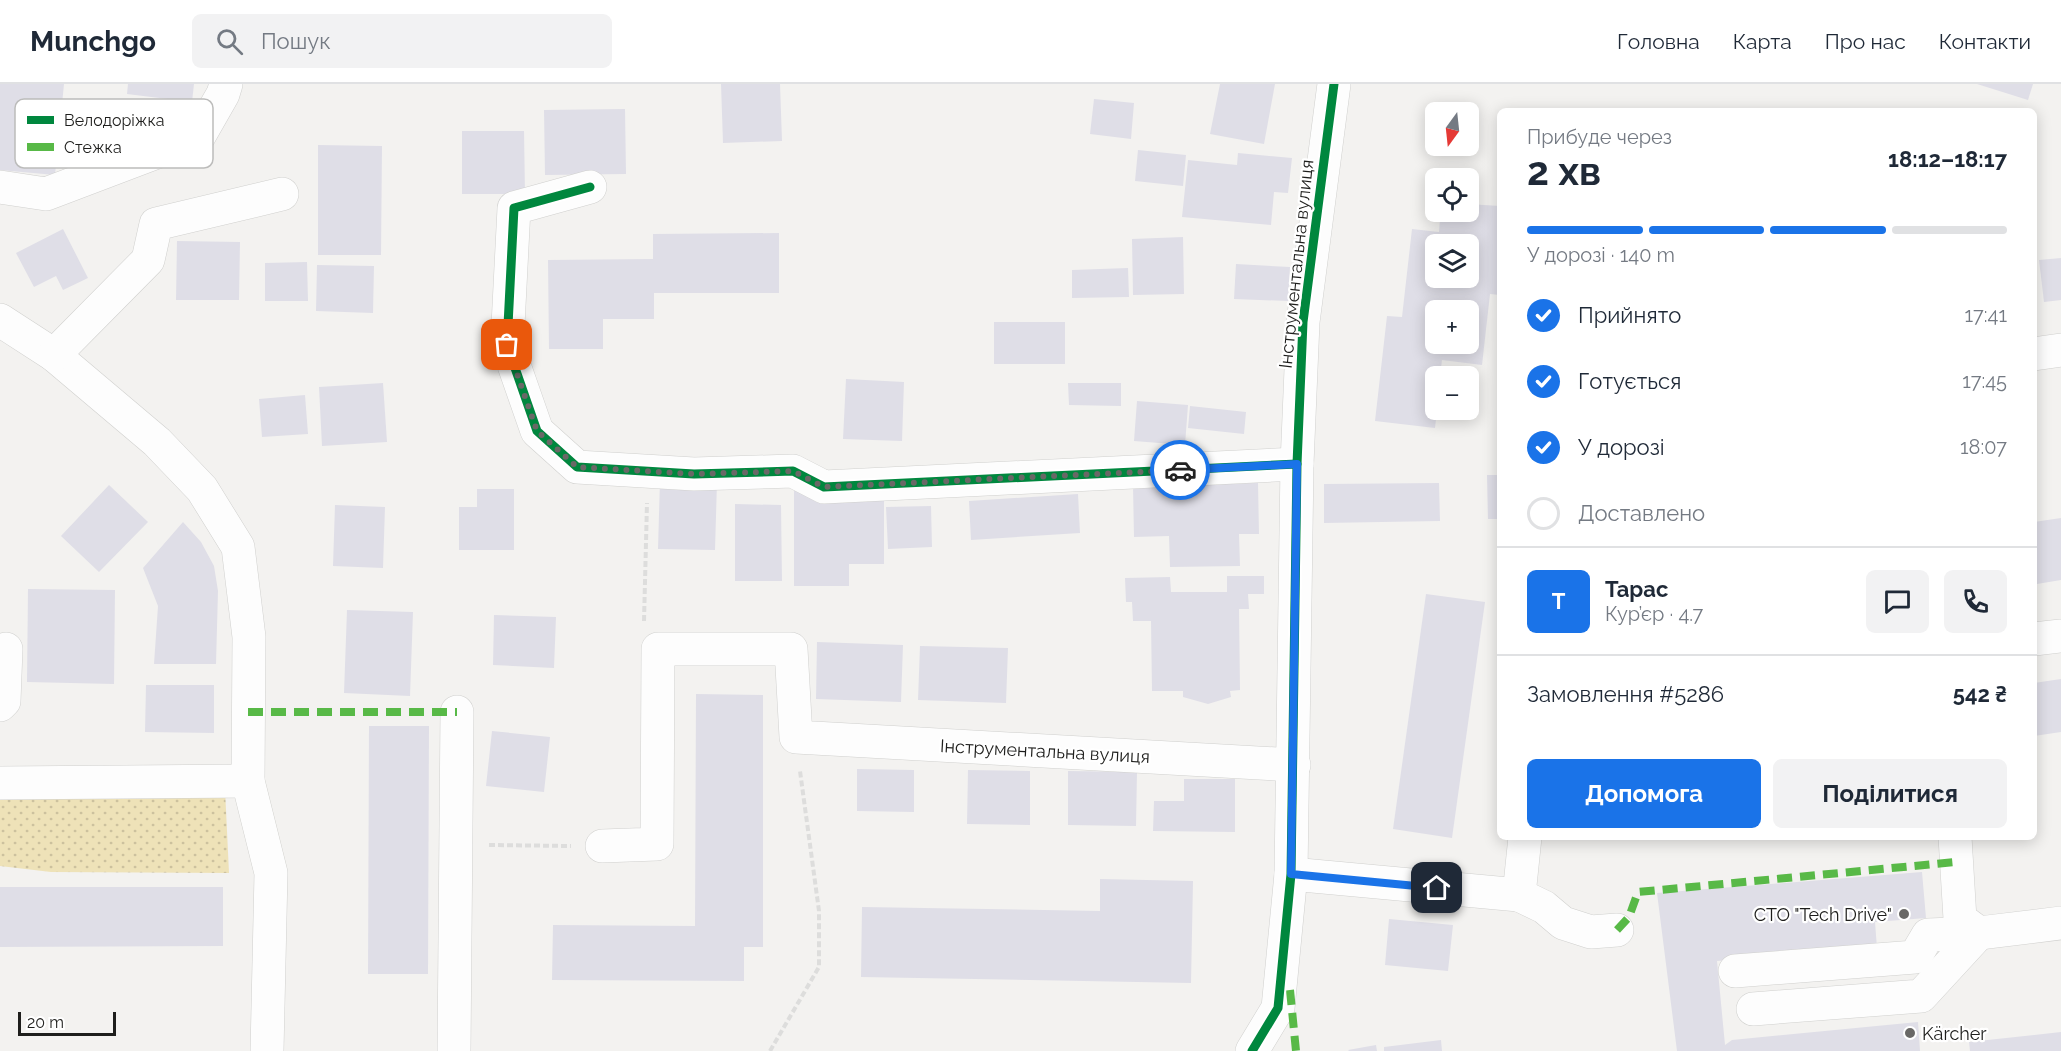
<!DOCTYPE html>
<html lang="uk">
<meta charset="utf-8">
<style>
body{margin:0;font-family:Raleway,sans-serif;background:#f2f2f3;color:#1f2937;height:100vh;display:flex;flex-direction:column;font-size:22px;white-space:nowrap}
*{box-sizing:border-box;margin:0}
p{font-size:20px;color:#747a83}
.icon{flex:none;width:33px;height:33px;fill:none;stroke:currentColor;stroke-width:2;stroke-linecap:round;stroke-linejoin:round}
.map{position:relative;flex:1;overflow:hidden}
.details{position:absolute;left:1497px;top:24px;width:540px;height:732px;display:flex;flex-direction:column;background:#fff;border-radius:9px;box-shadow:0 3px 15px #0003}
.details>*{flex:none}
.needle{width:39px;rotate:195deg}
.controls{position:absolute;left:1425px;top:18px;display:grid;gap:12px}
.controls a{display:grid;place-items:center;width:54px;height:54px;border-radius:9px;background:#fff;box-shadow:0 3px 15px #0003;font-size:30px}
.scale{position:absolute;left:18px;bottom:15px;width:98px;box-sizing:border-box;padding-left:6px;border:3px solid #1e1e1c;border-top:0;font-size:16px;line-height:21px;white-space:nowrap;color:#1e1e1c;-webkit-text-stroke:4px #fff;paint-order:stroke}
.pin{position:absolute;display:grid;place-items:center;width:51px;height:51px;color:#fff;margin:-26px;border-radius:12px;box-shadow:0 3px 9px #0006}
.courier{position:absolute;display:grid;place-items:center;width:60px;height:60px;margin:-30px;border:4px solid #1a73e8;border-radius:50%;background:#fff;color:#222;box-shadow:0 2px 8px #0007}
.overview em{font-style:normal;font-weight:700}
.overview div{display:flex;flex-direction:column-reverse}
.overview{display:flex;align-items:center;justify-content:space-between;height:102px;padding:0 30px}
h1{font-size:39px;font-weight:700;line-height:45px}
.bar{display:grid;grid-template-columns:repeat(4,1fr);gap:9px 6px;align-content:center;height:72px;padding:0 30px}
.bar i{height:8px;border-radius:4px;background:#e0e1e3}
.bar .current{background:#1a73e8}
.bar p{grid-column:span 4}
.line{display:flex;align-items:center;gap:15px;padding:0 30px;border-top:2px solid #e0e1e3}
.line div{flex:1}
.round{display:grid;place-items:center;flex:none;width:63px;height:63px;border-radius:9px;background:#f2f2f3}
ol{padding:0 30px;list-style:none}
li{display:flex;align-items:center;gap:18px;height:66px}
li p{margin-inline-start:auto}
li .icon{padding:6px;border-radius:50%;background:#1a73e8;color:#fff;stroke-width:4}
li:last-child{color:#747a83}
li i{width:33px;height:33px;border:3px solid #e0e1e3;border-radius:50%}
.action{display:flex;gap:12px;margin-top:auto;padding:12px 30px}
.action a{flex:1;height:69px;border-radius:9px;background:#1a73e8;color:#fff;font-size:24px;font-weight:700;line-height:69px;text-align:center}
.action a+a{background:#f2f2f3;color:#1f2937}
header{display:flex;align-items:center;gap:36px;box-sizing:border-box;height:84px;padding:0 30px;background:#fff;border-bottom:2px solid #e0e1e3}
header strong{font-size:28px}
nav{display:flex;gap:33px;margin-inline-start:auto;font-size:21px}
.search{width:420px;height:54px;background:#f2f2f3;display:flex;align-items:center;gap:15px;box-sizing:border-box;padding:0 21px;border-radius:9px;color:#747a83;font-size:22px}
.map>svg:first-child{display:block}
</style>
<header>
<strong>Munchgo</strong>
<div class="search"><svg class="icon" aria-label="search" viewBox="0 0 24 24"><circle cx="10" cy="10" r="6"/><path d="M15 15l6 6"/></svg>Пошук</div>
<nav><a>Головна</a><a>Карта</a><a>Про нас</a><a>Контакти</a></nav>
</header>
<div class="map">
<svg width="2061" height="967" viewBox="0 0 2061 967">
<defs>
<pattern id="grass-dots" width="8" height="8" patternUnits="userSpaceOnUse" patternTransform="scale(1.5)"><rect width="8" height="8" fill="#eee2b8"/><path d="M2 2h.1M6 6h.1" fill="none" stroke="#ccc19e" stroke-width="1.8" stroke-linecap="round"/></pattern>
</defs>
<rect width="100%" height="100%" fill="#f3f2f0"/>
<polygon fill="url(#grass-dots)" points="225,705 229,789 51,788 0,782 0,706"/>
<g fill="#dfdee7" fill-rule="evenodd">
<polygon points="0,0 64,0 55,91 0,86"/>
<polygon points="128,0 194,0 192,18 127,10"/>
<polygon points="721,0 780,0 782,57 723,59"/>
<polygon points="1220,0 1275,0 1264,60 1210,50"/>
<polygon points="1977,0 2033,0 2028,16"/>
<polygon points="1094,15 1134,19 1131,55 1090,50"/>
<polygon points="625,25 626,90 545,91 544,26"/>
<polygon points="462,47 524,47 525,110 462,110"/>
<polygon points="318,61 382,62 381,171 318,171"/>
<polygon points="1138,66 1186,71 1183,102 1135,97"/>
<polygon points="1238,69 1292,74 1288,109 1274,108 1271,141 1182,133 1188,76 1237,81"/>
<path d="M1468,120L1500,122V211L1490,210L1482,281L1442,276L1440,292H1436L1437,326L1435,344L1375,337L1387,232L1402,233L1412,145L1439,148L1440,135L1465,137ZM1436,160H1468V194H1436ZM1436,226H1468V260H1436Z"/>
<polygon points="63,145 88,194 63,206 56,192 34,203 16,169"/>
<polygon points="779,149 779,209 654,209 654,235 603,235 603,265 549,265 548,176 653,175 653,150"/>
<polygon points="1183,153 1184,210 1133,211 1132,155"/>
<polygon points="177,157 240,158 239,216 176,216"/>
<polygon points="2061,174 2061,216 2044,218 2039,176"/>
<polygon points="307,178 308,217 265,217 265,179"/>
<polygon points="1236,180 1290,183 1288,217 1234,215"/>
<polygon points="317,181 374,182 373,229 316,227"/>
<polygon points="1128,184 1129,213 1072,214 1072,186"/>
<rect x="994" y="238" width="71" height="42"/>
<polygon points="846,295 904,298 902,357 843,355"/>
<polygon points="383,299 387,358 322,362 319,303"/>
<polygon points="1068,299 1121,299 1121,322 1069,321"/>
<polygon points="305,311 308,350 262,353 259,315"/>
<polygon points="1137,317 1188,321 1185,361 1134,357"/>
<polygon points="1190,322 1246,328 1244,350 1188,344"/>
<polygon points="1487,391 1500,391 1500,435 1488,435"/>
<polygon points="660,396 717,398 715,466 658,465"/>
<polygon points="1258,399 1259,450 1239,450 1240,482 1170,483 1169,452 1134,453 1133,402"/>
<polygon points="1439,399 1440,437 1324,439 1324,400"/>
<polygon points="109,401 148,438 99,488 61,452"/>
<polygon points="477,405 514,405 514,466 459,466 459,423 477,423"/>
<polygon points="794,406 884,407 884,480 849,480 849,502 794,502"/>
<polygon points="1078,410 1080,449 971,456 969,417"/>
<polygon points="735,420 781,421 782,497 735,497"/>
<polygon points="335,421 385,423 383,484 333,482"/>
<polygon points="931,422 932,463 888,465 886,423"/>
<polygon points="2061,434 2061,496 2037,500 2034,481 2034,438"/>
<polygon points="183,438 201,458 214,482 218,507 216,580 154,580 158,522 143,484"/>
<polygon points="1227,492 1264,492 1264,510 1248,510 1249,525 1239,525 1240,606 1230,607 1231,613 1208,620 1183,613 1183,607 1152,607 1151,537 1133,537 1132,518 1126,518 1125,494 1170,493 1171,508 1227,508"/>
<polygon points="28,505 115,506 114,600 27,598"/>
<polygon points="1426,510 1485,518 1452,754 1393,745"/>
<polygon points="347,526 413,528 410,612 344,609"/>
<polygon points="494,531 556,533 554,584 493,581"/>
<polygon points="817,558 903,561 901,618 816,615"/>
<polygon points="920,562 1008,564 1006,619 918,616"/>
<polygon points="2061,595 2061,648 2034,652 2034,599"/>
<polygon points="146,601 214,601 214,649 145,648"/>
<polygon points="696,610 763,611 763,863 744,863 744,897 552,896 553,841 695,842"/>
<polygon points="369,642 429,642 428,890 368,890"/>
<polygon points="492,647 550,653 544,708 486,702"/>
<polygon points="857,685 914,686 914,728 857,727"/>
<polygon points="968,686 1030,687 1030,741 967,740"/>
<polygon points="1068,687 1137,688 1136,742 1068,741"/>
<polygon points="1184,695 1235,695 1235,748 1153,747 1154,717 1184,717"/>
<polygon points="1922,788 1926,834 1875,838 1877,864 1717,877 1725,961 1732,956 1918,938 1920,967 1677,967 1657,809"/>
<polygon points="1100,795 1193,797 1191,899 861,893 862,823 1100,827"/>
<polygon points="0,803 223,803 223,862 0,863"/>
<polygon points="1389,835 1453,841 1448,887 1385,881"/>
<polygon points="2061,948 2061,967 1970,967 1969,958"/>
<polygon points="1441,956 1442,967 1384,967 1384,963"/>
<polygon points="1376,961 1377,967 1349,967 1348,966"/>
</g>
<g fill="none" stroke-linecap="round" stroke-linejoin="round">
<defs>
<g id="minor">
<polyline points="0,103 46,110 199,52 223,10 226,0"/>
<polyline points="590,103 514,124 507,261 537,347 577,383 694,390 793,387 824,403 1297,380"/>
<polyline points="0,236 54,271 157,358 202,405 238,463 249,553 248,697 271,789 267,967"/>
<polyline points="2034,270 2061,266"/>
<polyline points="54,271 148,176 156,140 282,110"/>
<polyline points="2034,555 2061,552"/>
<polyline points="0,621 4,617 6,565"/>
<polyline points="0,699 248,697"/>
<polyline points="1955,753 1960,835 1979,849"/>
<polyline points="602,762 657,760 658,565 791,565 796,653 1294,681"/>
<polyline points="1291,790 1519,811 1525,753"/>
<polyline points="1519,811 1544,823 1563,839 1591,848 1617,846"/>
<polyline points="1735,887 1915,873 1928,851 1979,849 2061,839"/>
<polyline points="1753,925 1921,912 1979,849"/>
<polyline points="454,967 457,628"/>
<polyline points="1252,967 1278,924 1291,790 1297,380 1303,238 1334,0"/>
</g>
</defs>
<use href="#minor" stroke="#d0d0ce" stroke-width="34"/>
<g stroke="#dddddc" stroke-width="4" stroke-dasharray="6 3" stroke-linecap="butt">
<polyline points="644,537 647,419"/>
<polyline points="489,761 571,762"/>
<polyline points="770,967 819,883 819,827 800,687"/>
</g>
<use href="#minor" stroke="#fdfdfd" stroke-width="33"/>
<g stroke="#58b947" stroke-width="8" stroke-dasharray="15 8" stroke-linecap="butt">
<polyline points="248,628 457,628"/>
<polyline points="1617,846 1629,833 1638,808 1956,778"/>
<polyline points="1290,906 1296,967"/>
</g>
<defs>
<g id="cycleway">
<polyline points="590,103 514,124 507,261 537,347 577,383 694,390 793,387 824,403 1297,380"/>
<polyline points="1252,967 1278,924 1291,790 1297,380 1303,238 1334,0"/>
</g>
</defs>
<use href="#cycleway" stroke="#fff" stroke-width="13"/>
<use href="#cycleway" stroke="#00873e" stroke-width="9"/>
</g>
<g fill="none" stroke-linecap="round" stroke-linejoin="round">
<polyline stroke="#696866" stroke-width="6" stroke-dasharray="0 10.8" points="507,261 537,347 577,383 694,390 793,387 824,403 1180,386"/>
<polyline stroke="#1a73e8" stroke-width="8" points="1180,386 1297,380 1291,790 1437,804"/>
</g>
<g fill="#696866" stroke="#fff" stroke-width="2">
<circle cx="1904" cy="830" r="6"/>
<circle cx="1910" cy="949" r="6"/>
</g>
<g text-anchor="middle" dominant-baseline="central" stroke-width="4.5" stroke-linejoin="round" paint-order="stroke">
<g font-size="18" fill="#1e1e1c" stroke="#fff">
<text transform="translate(1296 180) rotate(-84)">Інструментальна вулиця</text>
<text transform="translate(1045 667) rotate(3)">Інструментальна вулиця</text>
</g>
<g font-size="18" fill="#1e1e1c" stroke="#fff" text-anchor="end">
<text x="1892" y="830">СТО "Tech Drive"</text>
<text x="1922" y="949" text-anchor="start">Kärcher</text>
</g>
</g>
<rect x="15" y="15" width="198" height="69" rx="9" fill="#fff" stroke="#bcbcbb" stroke-width="1.5"/>
<rect x="27" y="32" width="27" height="8" fill="#00873e"/>
<rect x="27" y="59" width="27" height="8" fill="#58b947"/>
<g font-size="16" fill="#1e1e1c">
<text x="64" y="42">Велодоріжка</text>
<text x="64" y="69">Стежка</text>
</g>
</svg>
<div class="controls">
<a><svg class="needle" viewBox="-14 -14 28 28"><path d="M0-13l5 13h-10z" fill="#e53935"/><path d="M0 13l5-13h-10z" fill="#747a83"/></svg></a>
<a><svg class="icon" aria-label="locate" viewBox="0 0 24 24"><circle cx="12" cy="12" r="6"/><path d="M12 2v4M12 18v4M2 12h4M18 12h4"/></svg></a>
<a><svg class="icon" aria-label="layers" viewBox="0 0 24 24"><path d="M12 4l9 5-9 5-9-5zM3 14l9 5 9-5"/></svg></a>
<a>+</a>
<a>−</a>
</div>
<div class="scale">20 m</div>
<div class="pin" style="left:507px;top:261px;background:#ea580c"><svg class="icon" aria-label="bag" viewBox="0 0 24 24"><path d="M5 8h14l-1 12H6zM9 8a3 3 0 0 1 6 0"/></svg></div>
<div class="pin" style="left:1437px;top:804px;background:#1f2937"><svg class="icon" aria-label="home" viewBox="0 0 24 24"><path d="M3 11l9-7 9 7M6 9v11h12V9"/></svg></div>
<div class="courier" style="left:1180px;top:386px"><svg class="icon" aria-label="car" viewBox="0 0 24 24"><path d="M5 17H2v-5l4-1 3-4h7l3 4 3 1v5h-3M9 17h6M6 11h13"/><circle cx="7" cy="17" r="2"/><circle cx="17" cy="17" r="2"/></svg></div>
<section class="details">
<div class="overview"><div><h1>2 хв</h1><p>Прибуде через</p></div><em>18:12–18:17</em></div>
<div class="bar"><i class="current"></i><i class="current"></i><i class="current"></i><i></i><p>У дорозі · 140 m</p></div>
<ol>
<li><svg class="icon" aria-label="check" viewBox="0 0 24 24"><path d="M5 12l5 5 9-10"/></svg>Прийнято<p>17:41</p></li>
<li><svg class="icon" aria-label="check" viewBox="0 0 24 24"><path d="M5 12l5 5 9-10"/></svg>Готується<p>17:45</p></li>
<li><svg class="icon" aria-label="check" viewBox="0 0 24 24"><path d="M5 12l5 5 9-10"/></svg>У дорозі<p>18:07</p></li>
<li><i></i>Доставлено</li>
</ol>
<div class="line" style="height:108px"><b class="round" style="background:#1a73e8;color:#fff">Т</b><div><b>Тарас</b><p>Кур’єр · 4.7</p></div><a class="round"><svg class="icon" aria-label="chat" viewBox="0 0 24 24"><path d="M4 5h16v11H9l-5 4z"/></svg></a><a class="round"><svg class="icon" aria-label="phone" viewBox="0 0 24 24"><path d="M5 4h4l2 5-3 2q2 4 5 5l2-3 5 2v4C11 20 4 13 5 4z"/></svg></a></div>
<div class="line" style="height:78px"><div>Замовлення #5286</div><b>542 ₴</b></div>
<div class="action"><a>Допомога</a><a>Поділитися</a></div>
</section>
</div>
